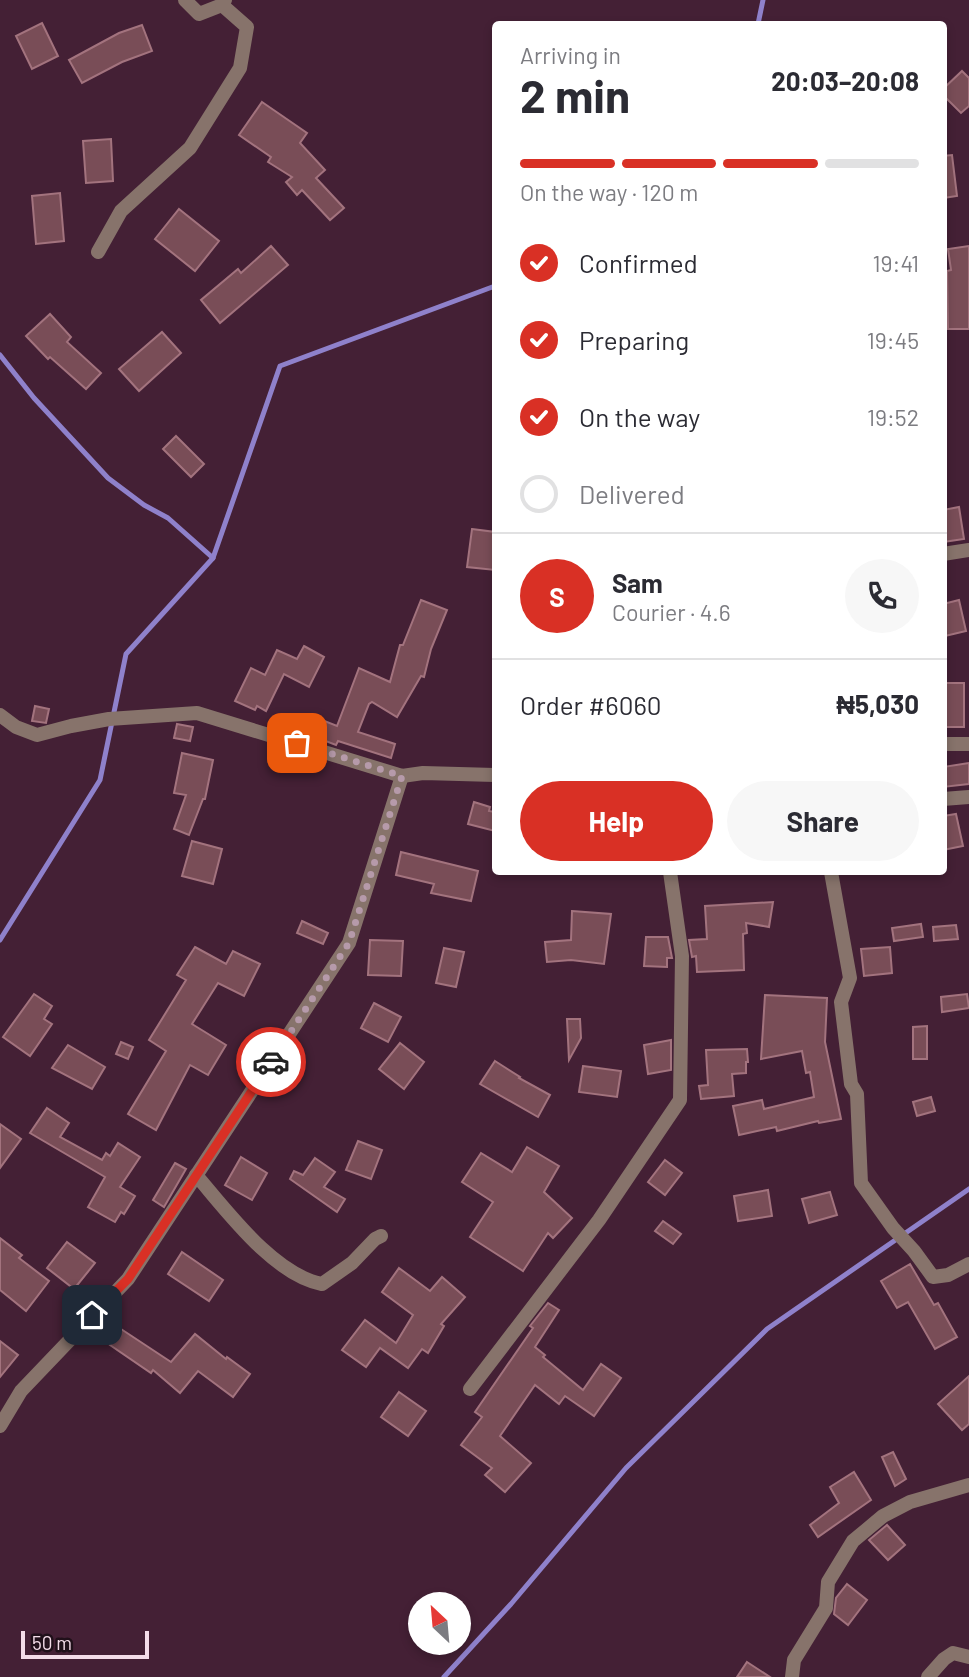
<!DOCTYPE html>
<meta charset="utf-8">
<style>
body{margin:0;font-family:Barlow,sans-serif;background:#f7f7f7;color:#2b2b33;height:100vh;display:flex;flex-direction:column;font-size:26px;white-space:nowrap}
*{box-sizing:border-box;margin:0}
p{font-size:23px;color:#7c7c81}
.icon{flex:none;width:38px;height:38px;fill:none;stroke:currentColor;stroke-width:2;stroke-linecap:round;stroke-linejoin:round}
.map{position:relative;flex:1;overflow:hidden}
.details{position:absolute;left:492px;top:21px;width:455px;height:854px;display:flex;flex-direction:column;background:#fff;border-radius:7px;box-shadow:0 4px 10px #0003}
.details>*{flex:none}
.needle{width:46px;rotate:334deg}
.buttons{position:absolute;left:408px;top:1592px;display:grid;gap:14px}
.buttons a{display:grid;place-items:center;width:63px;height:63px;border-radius:50%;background:#fff;box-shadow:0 4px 10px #0003;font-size:35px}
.scale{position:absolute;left:21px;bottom:18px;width:128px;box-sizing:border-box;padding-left:7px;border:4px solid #f4dce9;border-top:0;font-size:19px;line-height:24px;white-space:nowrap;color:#f4dce9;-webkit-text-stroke:5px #20101a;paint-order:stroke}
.pin{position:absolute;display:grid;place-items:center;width:60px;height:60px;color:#fff;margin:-30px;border-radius:14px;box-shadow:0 4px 10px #0006}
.courier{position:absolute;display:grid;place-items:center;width:70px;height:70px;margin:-35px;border:5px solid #d93025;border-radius:50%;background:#fff;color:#222;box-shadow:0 2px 9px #0007}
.headline em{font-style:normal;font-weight:700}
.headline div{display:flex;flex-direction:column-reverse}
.headline{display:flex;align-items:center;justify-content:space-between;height:119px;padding:0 28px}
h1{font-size:46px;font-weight:700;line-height:52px}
.bar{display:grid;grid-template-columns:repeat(4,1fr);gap:10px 7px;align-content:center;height:84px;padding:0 28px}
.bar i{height:9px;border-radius:5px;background:#e1e1e2}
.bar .active{background:#d93025}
.bar p{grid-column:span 4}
.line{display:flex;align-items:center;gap:18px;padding:0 28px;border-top:2px solid #e1e1e2}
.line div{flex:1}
.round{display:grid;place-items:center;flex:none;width:74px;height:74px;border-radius:37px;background:#f7f7f7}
ol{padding:0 28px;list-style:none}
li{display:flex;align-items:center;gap:21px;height:77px}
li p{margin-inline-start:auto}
li .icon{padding:7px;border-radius:50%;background:#d93025;color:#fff;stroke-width:4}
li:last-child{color:#7c7c81}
li i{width:38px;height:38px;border:4px solid #e1e1e2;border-radius:50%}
.primary-button{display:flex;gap:14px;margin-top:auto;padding:14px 28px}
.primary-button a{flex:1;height:80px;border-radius:42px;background:#d93025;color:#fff;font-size:28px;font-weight:700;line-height:80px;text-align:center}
.primary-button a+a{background:#f7f7f7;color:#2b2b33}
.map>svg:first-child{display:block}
</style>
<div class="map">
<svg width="969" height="1677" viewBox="0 0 969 1677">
<rect width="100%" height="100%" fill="#442035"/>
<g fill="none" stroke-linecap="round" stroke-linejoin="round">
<g stroke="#8f81cb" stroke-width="5">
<polyline points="758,24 763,0"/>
<polyline points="0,355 34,398 108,478 144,505 168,518 213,558"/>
<polyline points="0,940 100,780 126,654 213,558 280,366 495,286"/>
<polyline points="444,1677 511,1604 626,1468 767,1329 969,1189"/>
</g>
</g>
<g fill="#794d57" stroke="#a3737e" stroke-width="2">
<polygon points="42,23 58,56 32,69 16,36"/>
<polygon points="142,25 152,51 122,62 82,83 69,60 119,33"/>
<polygon points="962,71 969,78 969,106 961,113 943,95 943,89"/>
<polygon points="262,102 307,133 300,143 325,170 316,178 344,208 330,220 302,190 297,195 286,182 292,177 268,162 271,157 239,135"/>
<polygon points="111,139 113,181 86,183 83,141"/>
<polygon points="952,155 957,196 943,198 943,156"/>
<polygon points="60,193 64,241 36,244 32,196"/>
<polygon points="179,209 219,241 195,271 155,239"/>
<polygon points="271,246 288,265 220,323 201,300 238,269 241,273"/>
<polygon points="969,246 969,329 948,329 947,271 951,270 948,249"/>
<polygon points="50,314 71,337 67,342 101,373 86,389 50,357 48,359 26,336"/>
<polygon points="162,332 181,353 139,391 119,369"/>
<polygon points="176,436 204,464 191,477 163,449"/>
<polygon points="959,507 964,539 943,542 943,510"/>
<polygon points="472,529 495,532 495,570 467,567"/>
<polygon points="421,600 447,610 431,649 424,677 421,676 397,717 372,702 369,704 358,732 395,744 391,758 338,741 336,745 315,737 322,720 337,726 359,668 390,682 400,645 403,645"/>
<polygon points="959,600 966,631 945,636 943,604"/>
<polygon points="304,646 324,657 309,687 284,674 266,711 257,706 255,710 235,701 251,668 265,675 277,650 297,659"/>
<rect x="943" y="683" width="21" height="44"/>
<polygon points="35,706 49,709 46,723 32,721"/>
<polygon points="177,724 193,727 190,741 174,738"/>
<polygon points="182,753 213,760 205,799 203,799 189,835 174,829 186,795 174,793"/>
<polygon points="969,763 969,784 943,787 943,767"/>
<polygon points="474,802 490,807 489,811 495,812 495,831 468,824"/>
<polygon points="956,814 963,846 943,850 943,816"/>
<polygon points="192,841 222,849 213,884 182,876"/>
<polygon points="401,852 478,871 471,901 431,893 434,884 396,875"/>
<polygon points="773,902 769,927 746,923 747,933 743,934 744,970 697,972 696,956 692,957 689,940 707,939 705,906"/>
<polygon points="572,911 611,914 604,964 571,960 547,962 545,942 571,940"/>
<polygon points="302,921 328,933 323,944 297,933"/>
<polygon points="921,924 923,937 894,941 892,928"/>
<polygon points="956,925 958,939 934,941 933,927"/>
<polygon points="646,937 668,937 672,958 667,958 667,967 644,966"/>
<polygon points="370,940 403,941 401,976 368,975"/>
<polygon points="195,947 226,964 233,951 260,964 244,996 218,983 192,1024 226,1045 208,1075 190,1065 156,1130 128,1114 166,1051 149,1040 186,980 177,975"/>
<polygon points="890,947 892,973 864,976 861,949"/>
<polygon points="444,948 464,952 456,987 436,983"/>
<polygon points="34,994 52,1006 44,1019 52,1024 30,1056 3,1037"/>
<polygon points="967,994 969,1008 942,1012 941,997"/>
<polygon points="765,995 827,998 825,1042 841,1119 819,1123 818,1121 777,1131 776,1127 739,1135 733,1106 762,1100 764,1109 814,1097 810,1072 806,1073 802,1051 761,1059"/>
<polygon points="374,1003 401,1017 388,1042 361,1028"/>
<polygon points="567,1019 580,1019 581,1038 569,1060"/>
<polygon points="927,1026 927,1059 913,1059 913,1027"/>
<polygon points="671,1040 671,1070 648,1074 644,1045"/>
<polygon points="121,1042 133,1047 128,1059 116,1054"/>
<polygon points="400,1043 424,1062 404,1089 379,1069"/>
<polygon points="68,1045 105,1067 92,1089 52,1068"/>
<polygon points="747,1049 748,1062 746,1062 746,1073 732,1074 734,1096 701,1099 699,1086 708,1085 706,1050"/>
<polygon points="495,1061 520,1077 519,1078 550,1095 538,1117 480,1084"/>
<polygon points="583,1066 621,1071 617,1097 579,1092"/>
<polygon points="931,1097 935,1111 917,1116 913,1102"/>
<polygon points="47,1108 69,1123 60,1137 102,1160 106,1153 110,1156 118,1143 140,1157 120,1187 135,1196 124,1214 121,1212 115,1222 88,1207 105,1177 30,1133"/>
<polygon points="0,1124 21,1139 0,1168"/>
<polygon points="358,1141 382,1150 371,1179 346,1170"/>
<polygon points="527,1147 559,1166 544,1192 572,1218 553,1238 548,1233 523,1271 470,1237 493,1202 462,1182 481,1153 512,1172"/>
<polygon points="241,1157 267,1173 252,1200 225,1185"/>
<polygon points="315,1158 335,1172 324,1187 345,1199 337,1212 290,1179 294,1171 303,1175"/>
<polygon points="665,1160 682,1173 665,1195 648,1182"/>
<polygon points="175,1163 186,1169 164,1207 153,1200"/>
<polygon points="768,1190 772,1216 738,1221 734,1196"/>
<polygon points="830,1192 837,1215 809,1223 802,1199"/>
<polygon points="663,1221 681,1234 673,1244 655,1231"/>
<polygon points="0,1238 22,1255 19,1258 49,1281 26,1311 0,1290"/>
<polygon points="67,1242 95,1263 74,1289 47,1268"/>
<polygon points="182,1252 223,1280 209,1301 168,1274"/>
<polygon points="910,1264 934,1305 938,1303 957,1337 935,1349 908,1302 897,1308 881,1281"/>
<polygon points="399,1268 430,1291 442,1277 465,1297 441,1324 444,1326 428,1353 422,1349 408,1368 380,1348 366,1367 342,1350 365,1320 396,1343 413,1315 382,1292"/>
<polygon points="548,1303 559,1310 535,1347 545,1355 543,1357 583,1390 601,1364 621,1378 594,1416 565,1396 559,1404 535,1385 500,1436 531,1463 505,1492 485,1475 492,1468 461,1445 482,1417 475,1412 533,1328 530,1326"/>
<polygon points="121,1329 171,1362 195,1334 226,1359 227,1357 250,1374 233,1397 198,1371 180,1393 153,1370 151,1373 110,1345"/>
<polygon points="0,1341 18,1355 0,1377"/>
<polygon points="969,1376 969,1424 962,1430 938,1404"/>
<polygon points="399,1392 426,1411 408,1436 381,1417"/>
<polygon points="893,1452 906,1479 895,1486 882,1457"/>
<polygon points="854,1472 871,1500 818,1537 810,1525 839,1503 830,1487"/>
<polygon points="887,1525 905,1545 888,1560 869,1540"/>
<polygon points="847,1584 867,1600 848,1625 834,1614 836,1598"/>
<polygon points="747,1662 770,1677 737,1677"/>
</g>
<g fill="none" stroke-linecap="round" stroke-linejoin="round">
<g stroke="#87736b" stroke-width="14">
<polyline points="185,0 199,14 222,5 225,0"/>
<polyline points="98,252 121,211 190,148 240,68 247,27 222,5"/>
<polyline points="943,554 969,550"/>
<polyline points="0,715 16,727 37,735 71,726 109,719 197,713 402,776 423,773 495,775"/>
<polyline points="943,744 969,744"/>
<polyline points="943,799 969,797"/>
<polyline points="831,872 850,978 841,1002 851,1084 857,1094 861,1183 893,1228 914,1251 933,1277 948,1275 969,1264"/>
<path d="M196,1175C227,1211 274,1275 322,1284L352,1263L375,1239L381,1236"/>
<polyline points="470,1389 599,1220 680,1100 682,956 670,872"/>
<polyline points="0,1426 21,1391 128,1279 349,943 402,776"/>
<polyline points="792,1677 794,1660 826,1608 828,1582 853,1541 883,1516 910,1502 969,1485"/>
<polyline points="928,1677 944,1659 953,1653 969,1657"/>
</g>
</g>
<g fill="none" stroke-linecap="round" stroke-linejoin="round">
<polyline stroke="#b69aaa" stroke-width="7" stroke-dasharray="0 12.6" points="271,1062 349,943 402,776 297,743"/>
<polyline stroke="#d93025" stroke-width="9" points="92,1315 128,1279 271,1062"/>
</g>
</svg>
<div class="buttons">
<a><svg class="needle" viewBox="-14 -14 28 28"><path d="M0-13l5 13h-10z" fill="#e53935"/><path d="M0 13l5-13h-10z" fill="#7c7c81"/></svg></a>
</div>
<div class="scale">50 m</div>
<div class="pin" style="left:297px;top:743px;background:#ea580c"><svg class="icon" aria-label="bag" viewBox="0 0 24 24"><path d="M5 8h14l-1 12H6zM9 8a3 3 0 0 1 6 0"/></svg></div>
<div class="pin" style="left:92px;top:1315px;background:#1f2937"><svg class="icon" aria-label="home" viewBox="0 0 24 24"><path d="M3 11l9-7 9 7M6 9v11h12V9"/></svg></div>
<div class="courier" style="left:271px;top:1062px"><svg class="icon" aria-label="car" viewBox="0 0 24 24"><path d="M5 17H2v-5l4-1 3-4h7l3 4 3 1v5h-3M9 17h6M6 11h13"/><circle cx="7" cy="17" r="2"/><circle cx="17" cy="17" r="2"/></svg></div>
<section class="details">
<div class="headline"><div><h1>2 min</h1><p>Arriving in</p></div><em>20:03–20:08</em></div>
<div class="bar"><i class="active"></i><i class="active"></i><i class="active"></i><i></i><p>On the way · 120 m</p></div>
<ol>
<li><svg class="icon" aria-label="check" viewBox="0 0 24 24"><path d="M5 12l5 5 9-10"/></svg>Confirmed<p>19:41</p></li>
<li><svg class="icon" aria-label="check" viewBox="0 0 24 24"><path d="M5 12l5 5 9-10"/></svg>Preparing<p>19:45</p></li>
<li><svg class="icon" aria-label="check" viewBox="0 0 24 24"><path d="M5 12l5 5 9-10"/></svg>On the way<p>19:52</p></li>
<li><i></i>Delivered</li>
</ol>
<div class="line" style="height:126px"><b class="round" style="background:#d93025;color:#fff">S</b><div><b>Sam</b><p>Courier · 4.6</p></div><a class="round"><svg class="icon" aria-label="phone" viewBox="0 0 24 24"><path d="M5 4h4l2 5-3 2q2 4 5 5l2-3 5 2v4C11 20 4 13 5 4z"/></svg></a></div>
<div class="line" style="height:91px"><div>Order #6060</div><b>₦5,030</b></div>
<div class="primary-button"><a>Help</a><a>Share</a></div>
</section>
</div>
